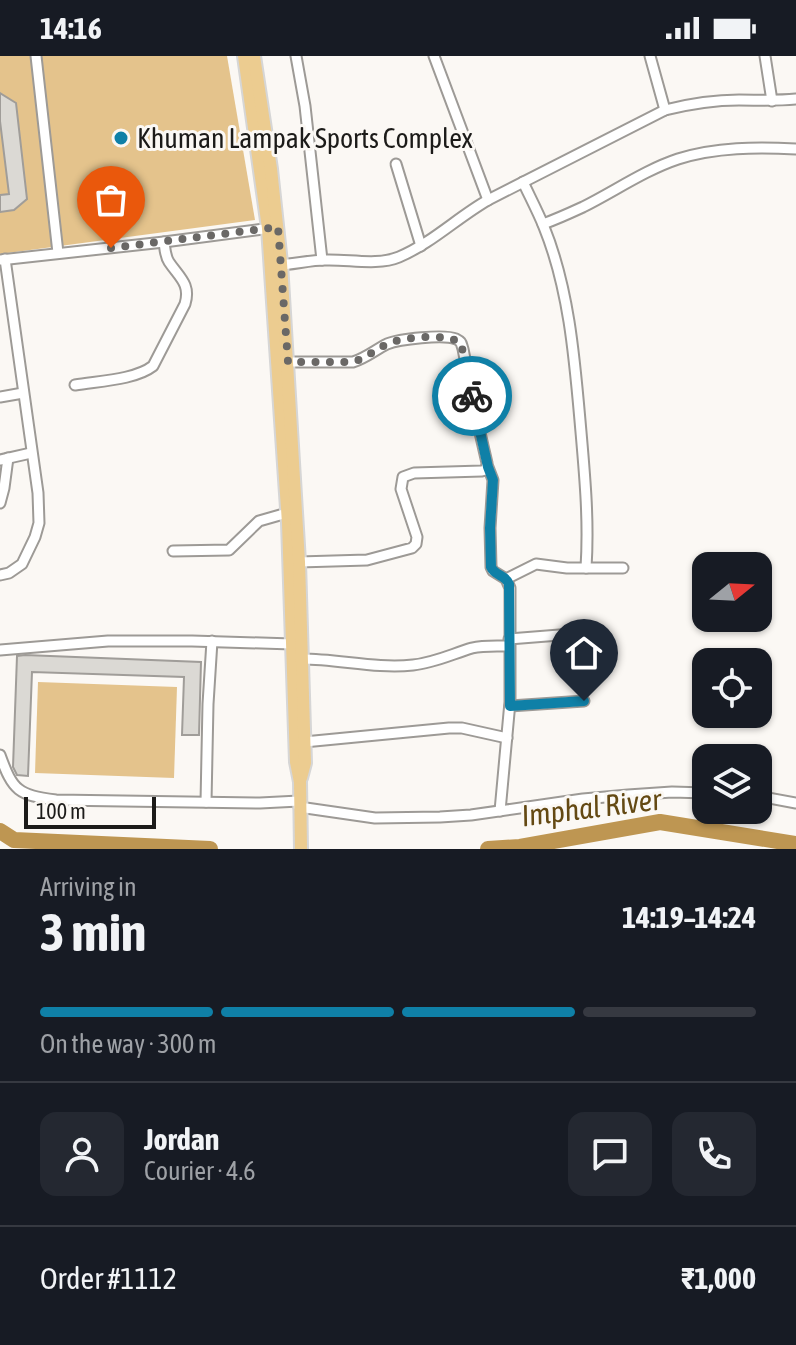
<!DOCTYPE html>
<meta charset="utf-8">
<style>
body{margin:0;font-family:"Asap Condensed",sans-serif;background:#242831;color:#f1f3f6;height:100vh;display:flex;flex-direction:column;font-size:30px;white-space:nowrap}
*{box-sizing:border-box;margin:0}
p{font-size:26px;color:#9ea1a6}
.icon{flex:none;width:44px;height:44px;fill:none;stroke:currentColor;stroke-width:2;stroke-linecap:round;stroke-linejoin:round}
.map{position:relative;height:793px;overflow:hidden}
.details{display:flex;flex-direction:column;background:#171b24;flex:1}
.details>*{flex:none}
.needle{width:52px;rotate:72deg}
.tools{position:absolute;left:692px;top:496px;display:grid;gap:16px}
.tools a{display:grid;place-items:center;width:80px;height:80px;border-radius:16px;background:#171b24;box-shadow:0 2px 6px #0004;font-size:40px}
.scale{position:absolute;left:24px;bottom:20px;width:132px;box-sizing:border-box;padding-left:8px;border:4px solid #1c1b19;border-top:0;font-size:22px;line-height:28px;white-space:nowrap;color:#1c1b19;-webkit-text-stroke:6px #fbf8f4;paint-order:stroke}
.pin{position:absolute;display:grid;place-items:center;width:68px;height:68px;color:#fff;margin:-82px -34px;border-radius:50% 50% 50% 0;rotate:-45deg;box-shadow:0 0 8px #0007}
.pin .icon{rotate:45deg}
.courier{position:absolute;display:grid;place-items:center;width:80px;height:80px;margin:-40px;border:6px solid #0f80a7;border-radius:50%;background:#fff;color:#222;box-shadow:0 2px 10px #0007}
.summary em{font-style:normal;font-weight:700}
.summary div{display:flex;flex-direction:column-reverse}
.summary{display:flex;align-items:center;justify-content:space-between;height:136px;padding:0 40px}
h1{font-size:52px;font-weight:700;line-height:60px}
.bar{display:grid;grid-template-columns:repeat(4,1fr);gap:12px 8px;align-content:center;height:96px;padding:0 40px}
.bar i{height:10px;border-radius:6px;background:#363941}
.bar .active{background:#0f80a7}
.bar p{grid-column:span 4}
.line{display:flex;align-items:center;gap:20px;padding:0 40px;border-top:2px solid #363941}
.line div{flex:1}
.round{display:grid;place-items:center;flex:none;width:84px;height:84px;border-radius:16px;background:#242831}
.status{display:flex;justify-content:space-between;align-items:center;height:56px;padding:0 40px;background:#171b24;direction:ltr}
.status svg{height:22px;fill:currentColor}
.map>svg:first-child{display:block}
</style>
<div class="status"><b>14:16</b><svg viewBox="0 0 49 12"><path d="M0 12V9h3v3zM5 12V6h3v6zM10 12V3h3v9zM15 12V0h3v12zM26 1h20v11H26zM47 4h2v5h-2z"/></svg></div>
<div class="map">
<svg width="796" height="793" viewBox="0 0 796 793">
<rect width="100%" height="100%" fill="#fbf8f4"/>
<g fill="#e4c38c">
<polygon points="0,0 227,0 255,164 0,198"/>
<polygon points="38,626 177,631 174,722 35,717"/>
</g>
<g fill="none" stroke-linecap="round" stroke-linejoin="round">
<g stroke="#be9652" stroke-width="16">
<polyline points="0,775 14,784 210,793"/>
<polyline points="488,793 520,791 660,766 796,788"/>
</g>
</g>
<g fill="#dbd9d4" stroke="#a09d99" stroke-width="2">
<polygon points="0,37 16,47 27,143 14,154 0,156 0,139 9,138 0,65"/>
<polygon points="25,599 201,606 199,679 182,679 184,621 32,616 28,720 17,719 13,711 17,600"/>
</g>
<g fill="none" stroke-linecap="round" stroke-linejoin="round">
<defs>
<g id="minor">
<polyline points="36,0 58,197"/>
<polyline points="296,0 305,50 322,204"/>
<polyline points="434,0 488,144"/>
<polyline points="650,0 665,54"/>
<polyline points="765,0 772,45"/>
<polyline points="396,108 421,190"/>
<path d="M523,126C530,141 538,156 544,171C570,235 575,308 581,376C585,422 589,466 586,512"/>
<path d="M543,168C557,163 570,157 583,151C615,135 645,114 678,103C716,91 757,91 796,93"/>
<polyline points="0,204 164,186 271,172"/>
<path d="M276,209C292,209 309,204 325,204C349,203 377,210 399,201C432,187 458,161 488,144L665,54C689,48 714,44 739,44C759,44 777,45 796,43"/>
<path d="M284,306H353C366,302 375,294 387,288C399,283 444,278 456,283C462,286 461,287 463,293L478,368L487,407L486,414L482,415L414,417L403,421L401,433L417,481L416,488L412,492L367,504L299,506"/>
<path d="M75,329C98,325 135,324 153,310L185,248C191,228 179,221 169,206C165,200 165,193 164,186"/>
<polyline points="0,341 23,337"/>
<polyline points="0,404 31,397"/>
<polyline points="488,411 493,424 490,472 491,511 493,515 506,523 510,532 510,646 500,755"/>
<polyline points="0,447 4,432 8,402"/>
<polyline points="173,495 229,494 259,465 287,457"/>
<polyline points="0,519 9,517 22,508 35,481 39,467 38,437 5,203"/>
<polyline points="506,523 536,508 567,512 623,512"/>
<polyline points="509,583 572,578"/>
<polyline points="0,594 108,585 192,585 292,588"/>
<path d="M302,603C339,603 376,613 413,609C434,607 452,598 472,592C484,589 497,590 509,590"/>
<polyline points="510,650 584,645"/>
<polyline points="304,686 449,672 462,672 507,682"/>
<path d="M0,699C13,735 18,739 56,744L260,747L299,745"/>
<polyline points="758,740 796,747"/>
<polyline points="206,746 208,648 212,585"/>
<polyline points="299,751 375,762 440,761 471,759 583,743 628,739 672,736 706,737"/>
</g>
<g id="major">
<polyline points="244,0 268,172 288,467 296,706 300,726 301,793"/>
<polyline points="254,0 271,113 281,207 299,506 305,707 301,722"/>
</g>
</defs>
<use href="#minor" stroke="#9d9a96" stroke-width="13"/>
<use href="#major" stroke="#d6d6d6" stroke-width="16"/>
<use href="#minor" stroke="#fff" stroke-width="9"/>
<use href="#major" stroke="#eccc90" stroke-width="12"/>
</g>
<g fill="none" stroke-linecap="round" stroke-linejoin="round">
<path stroke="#6a6866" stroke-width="8" stroke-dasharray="0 14.4" d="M111,192L278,171L288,306H353C366,302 375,294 387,288C403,281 446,277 461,287L472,340"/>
<path stroke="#0f80a7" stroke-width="10" d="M472,340L488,411L493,424L490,472L491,511C495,520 506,519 509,528L510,650L584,645"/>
</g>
<circle fill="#0f80a7" stroke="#fbf8f4" stroke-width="3" cx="121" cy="82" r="8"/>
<g text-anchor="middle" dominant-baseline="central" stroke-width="6" stroke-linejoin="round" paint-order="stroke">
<g font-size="28" fill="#1c1b19" stroke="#fbf8f4" text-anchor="start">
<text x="137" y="82">Khuman Lampak Sports Complex</text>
</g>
<g font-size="30" font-style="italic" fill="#644913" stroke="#fbf8f4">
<text transform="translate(591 751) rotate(-7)">Imphal River</text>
</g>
</g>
</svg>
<div class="tools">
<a><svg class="needle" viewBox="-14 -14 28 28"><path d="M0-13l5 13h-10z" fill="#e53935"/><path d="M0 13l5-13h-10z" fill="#9ea1a6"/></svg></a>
<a><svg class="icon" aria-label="locate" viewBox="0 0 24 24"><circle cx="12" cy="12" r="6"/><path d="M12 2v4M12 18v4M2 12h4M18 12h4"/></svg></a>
<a><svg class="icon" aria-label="layers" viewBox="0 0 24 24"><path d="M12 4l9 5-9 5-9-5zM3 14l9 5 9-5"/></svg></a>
</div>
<div class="scale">100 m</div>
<div class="pin" style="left:111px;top:192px;background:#ea580c"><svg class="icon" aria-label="bag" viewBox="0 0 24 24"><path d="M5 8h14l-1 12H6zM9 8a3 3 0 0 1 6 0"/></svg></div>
<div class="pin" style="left:584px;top:645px;background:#1f2937"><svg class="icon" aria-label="home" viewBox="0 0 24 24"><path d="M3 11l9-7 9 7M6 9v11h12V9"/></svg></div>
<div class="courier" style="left:472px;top:340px"><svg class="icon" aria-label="bike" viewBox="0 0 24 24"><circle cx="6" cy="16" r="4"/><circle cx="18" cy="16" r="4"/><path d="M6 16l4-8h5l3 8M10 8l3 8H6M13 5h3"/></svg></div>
</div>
<section class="details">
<div class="summary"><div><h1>3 min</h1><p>Arriving in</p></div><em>14:19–14:24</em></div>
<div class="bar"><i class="active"></i><i class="active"></i><i class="active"></i><i></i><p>On the way · 300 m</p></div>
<div class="line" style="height:144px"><a class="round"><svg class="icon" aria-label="person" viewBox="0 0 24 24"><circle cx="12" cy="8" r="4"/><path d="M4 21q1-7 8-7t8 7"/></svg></a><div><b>Jordan</b><p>Courier · 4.6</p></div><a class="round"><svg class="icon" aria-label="chat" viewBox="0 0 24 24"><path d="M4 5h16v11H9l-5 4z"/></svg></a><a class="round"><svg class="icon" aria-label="phone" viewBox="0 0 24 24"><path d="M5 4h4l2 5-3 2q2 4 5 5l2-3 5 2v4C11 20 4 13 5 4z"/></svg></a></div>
<div class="line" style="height:104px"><div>Order #1112</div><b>₹1,000</b></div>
</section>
